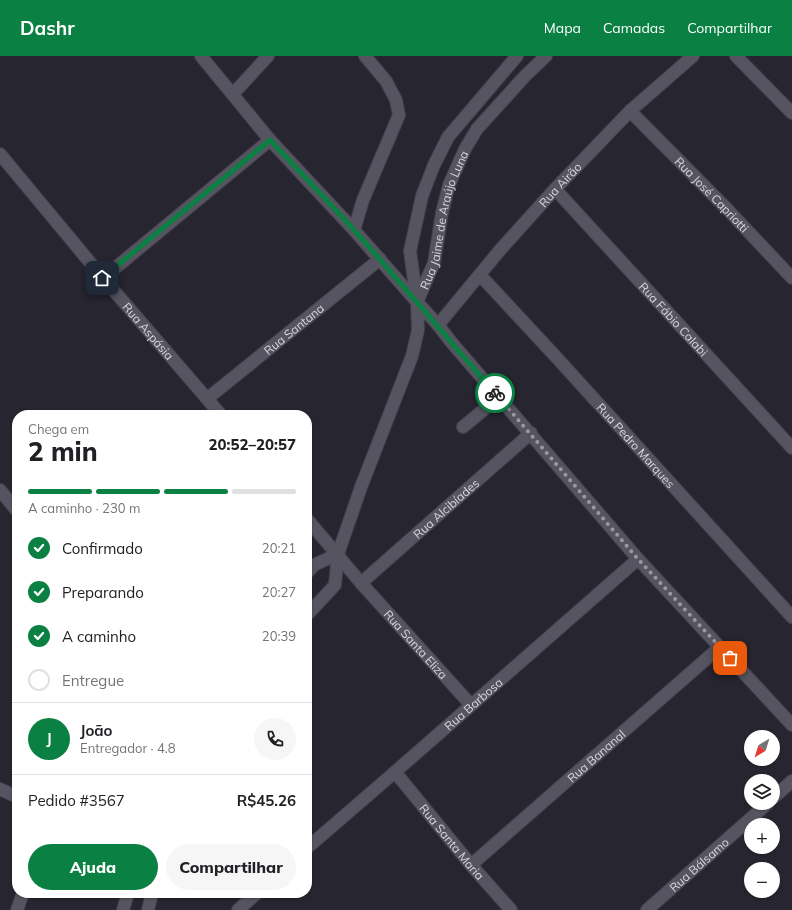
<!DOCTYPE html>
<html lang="pt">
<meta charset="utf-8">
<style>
body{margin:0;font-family:Mulish,sans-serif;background:#f6f6f6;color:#202124;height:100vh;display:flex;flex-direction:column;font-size:15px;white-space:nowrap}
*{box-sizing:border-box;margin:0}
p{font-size:13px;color:#757577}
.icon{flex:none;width:22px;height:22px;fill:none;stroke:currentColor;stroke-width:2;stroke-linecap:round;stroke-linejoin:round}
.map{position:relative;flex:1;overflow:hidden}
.drawer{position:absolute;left:12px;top:354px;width:300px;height:488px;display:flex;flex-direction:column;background:#fff;border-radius:16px;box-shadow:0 1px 3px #0004}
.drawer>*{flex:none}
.needle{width:26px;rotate:218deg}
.tools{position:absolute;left:744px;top:674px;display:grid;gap:8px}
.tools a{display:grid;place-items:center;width:36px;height:36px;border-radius:50%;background:#fff;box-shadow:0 1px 3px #0004;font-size:20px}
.pin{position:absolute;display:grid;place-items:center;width:34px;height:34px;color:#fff;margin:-17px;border-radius:8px;box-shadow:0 2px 6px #0006}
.courier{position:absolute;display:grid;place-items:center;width:40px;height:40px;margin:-20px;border:3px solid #0b8043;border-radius:50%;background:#fff;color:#222;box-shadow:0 1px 5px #0007}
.headline em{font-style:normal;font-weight:800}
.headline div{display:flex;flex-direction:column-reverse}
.headline{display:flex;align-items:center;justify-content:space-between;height:68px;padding:0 16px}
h1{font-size:26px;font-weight:800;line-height:30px}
.bar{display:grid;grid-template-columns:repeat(4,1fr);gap:6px 4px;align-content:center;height:48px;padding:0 16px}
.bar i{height:5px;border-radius:3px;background:#e0e0e0}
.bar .current{background:#0b8043}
.bar p{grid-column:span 4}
.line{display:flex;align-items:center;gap:10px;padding:0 16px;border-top:1px solid #e0e0e0}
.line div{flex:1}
.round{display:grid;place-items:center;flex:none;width:42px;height:42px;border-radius:21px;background:#f6f6f6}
ol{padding:0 16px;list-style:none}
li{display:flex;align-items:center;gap:12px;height:44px}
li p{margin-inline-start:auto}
li .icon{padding:4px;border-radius:50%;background:#0b8043;color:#fff;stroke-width:4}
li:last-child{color:#757577}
li i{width:22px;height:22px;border:2px solid #e0e0e0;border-radius:50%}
.cta{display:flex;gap:8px;margin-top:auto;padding:8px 16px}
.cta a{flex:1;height:46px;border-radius:24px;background:#0b8043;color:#fff;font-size:16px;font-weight:800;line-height:46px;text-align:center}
.cta a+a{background:#f6f6f6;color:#202124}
header{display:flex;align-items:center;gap:24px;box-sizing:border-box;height:56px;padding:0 20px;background:#0b8043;color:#fff}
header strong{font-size:19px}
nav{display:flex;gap:22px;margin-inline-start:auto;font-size:14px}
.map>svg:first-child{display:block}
</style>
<header>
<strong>Dashr</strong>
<nav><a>Mapa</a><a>Camadas</a><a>Compartilhar</a></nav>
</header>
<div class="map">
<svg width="792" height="854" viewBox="0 0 792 854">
<rect width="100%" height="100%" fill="#262530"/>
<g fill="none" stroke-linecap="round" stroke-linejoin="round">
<defs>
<g id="minor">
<polyline points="201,0 270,84 354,174 417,246 438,269 452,287 638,503 792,669"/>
<polyline points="736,0 792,57"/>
<polyline points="233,38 268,0"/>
<path id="s1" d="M630,55L728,154L792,222"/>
<path id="s2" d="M0,98L103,222L221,359"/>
<path id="s3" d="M555,133L792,392"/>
<polyline points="354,174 363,144 399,59 396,44 386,25 365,0"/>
<path id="s4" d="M480,219L557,302L792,561"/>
<polyline points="103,222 270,84"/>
<path id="s5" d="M417,246L434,207L442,157L449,129L465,93L477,73L525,20L546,0"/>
<path id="s6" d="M438,269L500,194L555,133L630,55L693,0"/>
<path id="s7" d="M208,342L380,203"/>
<polyline points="463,371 499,341"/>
<polyline points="0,434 17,455"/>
<path id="s8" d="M307,463L361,527L471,649"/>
<polyline points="307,517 314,509 338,498"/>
<path id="s9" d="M361,527L531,377"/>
<polyline points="307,559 335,529 338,498 361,431 412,300 418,274 417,246 410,195 422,140 434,109 448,81 517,0"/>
<path id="s10" d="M395,716L471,809L511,854"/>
<polyline points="0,733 17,741"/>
<polyline points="773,742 792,725"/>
<path id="s11" d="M307,792L395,716L638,503"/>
<path id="s12" d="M471,809L720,591"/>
<polyline points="17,854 23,837"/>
<polyline points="123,854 128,837"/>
<polyline points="148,854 152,837"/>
<polyline points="238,854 257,837"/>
<path id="s13" d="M647,854L768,747"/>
</g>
</defs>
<use href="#minor" stroke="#43424b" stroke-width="14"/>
<use href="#minor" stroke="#555460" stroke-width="12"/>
</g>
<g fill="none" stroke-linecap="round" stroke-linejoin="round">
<polyline stroke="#9a99a1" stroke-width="4" stroke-dasharray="0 7.2" points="495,337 638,503 730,602"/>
<path stroke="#0b8043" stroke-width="5" d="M102,222L270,84C298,114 327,144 354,174C402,228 448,283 495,337"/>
</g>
<g text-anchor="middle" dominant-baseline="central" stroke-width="3" stroke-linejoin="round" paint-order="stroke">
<g font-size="12" fill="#d8d7de" stroke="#262530">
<text stroke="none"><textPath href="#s6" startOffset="186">Rua Airão</textPath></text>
<text stroke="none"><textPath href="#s1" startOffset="117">Rua José Capriotti</textPath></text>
<text stroke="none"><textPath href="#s5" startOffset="87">Rua Jaime de Araújo Luna</textPath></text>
<text stroke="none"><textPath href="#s3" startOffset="176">Rua Fábio Calabi</textPath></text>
<text stroke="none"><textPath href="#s7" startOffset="110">Rua Santana</textPath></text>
<text stroke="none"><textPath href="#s2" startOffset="231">Rua Aspásia</textPath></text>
<text stroke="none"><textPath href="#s4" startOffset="231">Rua Pedro Marques</textPath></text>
<text stroke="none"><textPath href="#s9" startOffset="113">Rua Alcibíades</textPath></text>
<text stroke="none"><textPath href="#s8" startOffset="166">Rua Santa Eliza</textPath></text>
<text stroke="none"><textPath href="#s11" startOffset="220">Rua Barbosa</textPath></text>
<text stroke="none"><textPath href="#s12" startOffset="166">Rua Bananal</textPath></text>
<text stroke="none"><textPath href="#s10" startOffset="90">Rua Santa Maria</textPath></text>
<text stroke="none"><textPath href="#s13" startOffset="69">Rua Bálsamo</textPath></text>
</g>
</g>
</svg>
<div class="tools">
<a><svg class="needle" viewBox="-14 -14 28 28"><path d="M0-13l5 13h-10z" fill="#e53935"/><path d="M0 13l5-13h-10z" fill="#757577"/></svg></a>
<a><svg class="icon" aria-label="layers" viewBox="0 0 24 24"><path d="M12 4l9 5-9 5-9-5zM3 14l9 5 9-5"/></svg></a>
<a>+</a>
<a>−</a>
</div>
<div class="pin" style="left:730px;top:602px;background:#ea580c"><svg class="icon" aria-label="bag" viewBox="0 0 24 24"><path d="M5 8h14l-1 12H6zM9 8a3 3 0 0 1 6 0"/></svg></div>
<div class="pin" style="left:102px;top:222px;background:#1f2937"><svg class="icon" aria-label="home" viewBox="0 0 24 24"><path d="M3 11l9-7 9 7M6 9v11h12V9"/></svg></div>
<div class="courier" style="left:495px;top:337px"><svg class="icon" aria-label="bike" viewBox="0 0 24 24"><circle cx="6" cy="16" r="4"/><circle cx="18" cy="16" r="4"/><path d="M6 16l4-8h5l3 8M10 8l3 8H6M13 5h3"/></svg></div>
<section class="drawer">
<div class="headline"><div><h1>2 min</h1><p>Chega em</p></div><em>20:52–20:57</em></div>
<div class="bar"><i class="current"></i><i class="current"></i><i class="current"></i><i></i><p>A caminho · 230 m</p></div>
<ol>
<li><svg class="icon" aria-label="check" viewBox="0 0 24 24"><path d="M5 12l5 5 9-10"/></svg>Confirmado<p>20:21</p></li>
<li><svg class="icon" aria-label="check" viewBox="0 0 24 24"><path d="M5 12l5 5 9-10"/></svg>Preparando<p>20:27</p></li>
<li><svg class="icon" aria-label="check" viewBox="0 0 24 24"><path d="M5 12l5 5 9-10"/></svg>A caminho<p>20:39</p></li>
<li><i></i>Entregue</li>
</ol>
<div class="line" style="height:72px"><b class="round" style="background:#0b8043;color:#fff">J</b><div><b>João</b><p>Entregador · 4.8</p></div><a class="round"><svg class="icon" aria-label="phone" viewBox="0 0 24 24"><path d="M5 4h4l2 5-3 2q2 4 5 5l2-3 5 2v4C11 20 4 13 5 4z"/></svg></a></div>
<div class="line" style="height:52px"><div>Pedido #3567</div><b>R$45.26</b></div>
<div class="cta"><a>Ajuda</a><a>Compartilhar</a></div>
</section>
</div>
